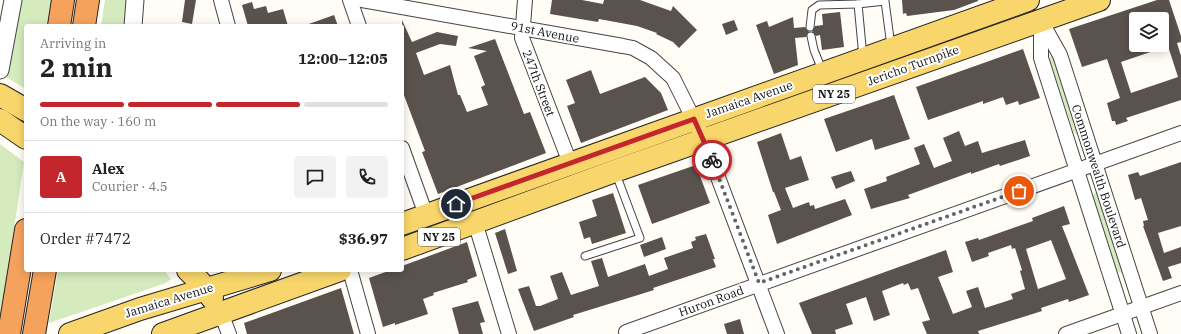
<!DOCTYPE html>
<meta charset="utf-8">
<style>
body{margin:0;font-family:"IBM Plex Serif",serif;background:#f2f2f2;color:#222;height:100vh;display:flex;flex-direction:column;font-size:15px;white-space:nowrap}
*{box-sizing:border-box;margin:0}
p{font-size:13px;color:#767676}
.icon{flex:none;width:22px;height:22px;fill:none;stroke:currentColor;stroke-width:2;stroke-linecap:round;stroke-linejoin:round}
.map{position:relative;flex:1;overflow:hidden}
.side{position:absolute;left:24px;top:24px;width:380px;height:248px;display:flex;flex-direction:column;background:#fff;border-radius:4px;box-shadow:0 2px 10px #0003}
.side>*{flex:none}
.tools{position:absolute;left:1129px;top:12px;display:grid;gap:8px}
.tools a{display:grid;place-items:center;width:40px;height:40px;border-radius:4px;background:#fff;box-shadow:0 2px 10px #0003;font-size:20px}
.pin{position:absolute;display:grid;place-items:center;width:34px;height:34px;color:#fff;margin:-17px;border:2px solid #fff;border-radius:50%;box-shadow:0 1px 4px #0007}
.courier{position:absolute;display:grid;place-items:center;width:40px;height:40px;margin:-20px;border:3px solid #c4262e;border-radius:50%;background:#fff;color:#222;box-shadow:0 1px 5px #0007}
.head em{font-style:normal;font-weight:700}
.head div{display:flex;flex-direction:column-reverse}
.head{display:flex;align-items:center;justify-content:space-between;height:68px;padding:0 16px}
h1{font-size:26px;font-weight:700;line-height:30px}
.bar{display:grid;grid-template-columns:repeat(4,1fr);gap:6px 4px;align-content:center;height:48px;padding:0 16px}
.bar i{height:5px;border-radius:3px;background:#e0e0e0}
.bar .on{background:#c4262e}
.bar p{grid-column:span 4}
.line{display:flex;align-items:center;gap:10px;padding:0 16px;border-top:1px solid #e0e0e0}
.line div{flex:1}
.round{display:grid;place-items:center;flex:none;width:42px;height:42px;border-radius:4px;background:#f2f2f2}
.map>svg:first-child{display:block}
</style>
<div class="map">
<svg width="1181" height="334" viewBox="0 0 1181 334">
<rect width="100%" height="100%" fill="#fffdf5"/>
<g fill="#d5ebbd">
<polygon points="22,0 52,0 48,26 26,26 26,89 6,77"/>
<polygon points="105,0 129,0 127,26 101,26"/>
<polygon points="1052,55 1054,55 1079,134 1078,135 1074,133 1049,58"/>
<polygon points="0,144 24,162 0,322"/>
<polygon points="1095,193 1098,193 1123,271 1121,273 1117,271 1093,196"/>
<polygon points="58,270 164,270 171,279 166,283 49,323"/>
</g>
<g fill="#5a524d" fill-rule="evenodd">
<polygon points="185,0 196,0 192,24 182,22"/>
<polygon points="552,0 582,0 603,4 604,0 640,0 671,11 673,6 697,30 679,48 673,42 656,34 657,33 637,26 599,19 598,22 550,14"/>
<polygon points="902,0 978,0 978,1 954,10 907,16 906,13 903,14"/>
<path d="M1157,0H1169L1181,36V42L1177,43L1181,56V100L1126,118L1128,121L1116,125L1115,121H1112L1107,103L1120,98L1107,59L1082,67L1069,29ZM1136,19H1162V45H1136ZM1168,46L1178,77L1131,93L1121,62Z"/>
<polygon points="252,2 254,9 266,6 268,13 283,9 288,26 248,26 242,5"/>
<polygon points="840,12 844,47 822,50 820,35 816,36 812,31 815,26 823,25 822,14"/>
<polygon points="334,15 338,26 306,26 306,25"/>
<polygon points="793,17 794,28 805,27 809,32 806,37 795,38 798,65 774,74 756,25 767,21 769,27"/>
<polygon points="402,20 412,42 437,32 458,36 456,46 440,44 416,53 424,75 450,65 458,95 460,95 467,112 488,105 481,87 485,85 474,56 487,51 468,48 495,39 524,114 530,112 546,153 438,194 422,152 425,151 402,90"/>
<polygon points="734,20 738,30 726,35 722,24"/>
<polygon points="1023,49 1040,98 1019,105 1018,101 1006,105 1003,97 983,104 983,101 928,120 916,87"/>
<polygon points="591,70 600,94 645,77 661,93 668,110 581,143 567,106 575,103 566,80"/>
<polygon points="894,95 910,139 875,150 872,139 836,152 824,119"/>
<polygon points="959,131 965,146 978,141 982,153 1025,140 1030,156 1000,166 999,164 971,174 971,172 908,195 910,198 871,209 864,189 887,181 886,177 920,164 914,148 924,144 934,168 952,161 943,138"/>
<polygon points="781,133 790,160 801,156 809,180 785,188 793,208 809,202 810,206 814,205 815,209 845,199 852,215 777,244 768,215 781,210 774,192 773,192 757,142"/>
<polygon points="1181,162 1181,226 1158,233 1164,253 1181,247 1181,263 1168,267 1172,278 1163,281 1143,226 1144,226 1143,221 1148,220 1141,198 1135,200 1128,175 1138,172 1140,176"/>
<polygon points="696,165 710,203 652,224 638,185"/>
<polygon points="851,171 855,181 836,189 831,177"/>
<polygon points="613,193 626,233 592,244 590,237 584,239 579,222 597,216 592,200"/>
<path d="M1064,206L1070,224L1062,226L1089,295L1069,302L1068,299L1041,308L1042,311L978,331L979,334H927L922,322L930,320L918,288L911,290L908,283L904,285L903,283L882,291L890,315L874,321L866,297L846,304L853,324L835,330L836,334H812L799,303L946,250L953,272L938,277L953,314L972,307L966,291L978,287L985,308L1013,299L1011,294L1025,289L1020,271L1022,270L1015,248L1012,249L1011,245L988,253L989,256L972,262L965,242L978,238L979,240L1033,221L1032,218ZM1051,240L1066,279L1038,289L1026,249Z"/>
<polygon points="505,229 517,271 508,274 495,233"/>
<polygon points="706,234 715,259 713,259 716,267 653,288 654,290 638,295 573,315 574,317 534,331 518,289 529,286 536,306 540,306 558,299 550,276 562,272 571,295 599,286 591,261 602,258 608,277 645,264 649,276 668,269 664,258 693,248 691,242 696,240 695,237"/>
<polygon points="662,237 666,249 644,257 640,245"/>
<polygon points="467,242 477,276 467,280 468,282 433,293 434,295 423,299 428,314 395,325 395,323 383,327 369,278 391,270 402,270 402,266"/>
<polygon points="341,288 354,334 247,334 244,323"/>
<polygon points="478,301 485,322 480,323 483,334 459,334 452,308"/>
<polygon points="740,319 744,334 727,334 724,324"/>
</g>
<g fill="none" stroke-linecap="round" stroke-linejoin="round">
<defs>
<g id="service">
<polyline points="810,27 812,10 819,5 858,4"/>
<polyline points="811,36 814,50 822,70"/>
<polyline points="863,57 858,4 885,1 891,46"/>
<polyline points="585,256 640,238 616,174"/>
</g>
<g id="minor">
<polyline points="221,0 228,26"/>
<polyline points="350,0 359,26"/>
<polyline points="362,0 623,46 633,48 651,58 673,78 704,140 777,334"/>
<polyline points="525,0 522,38 570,163"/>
<polyline points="1041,21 1060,55 1150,334"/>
<polyline points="1041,23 1041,58 1129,334"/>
<polyline points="402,148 426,215"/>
<polyline points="475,222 509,334"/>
<polyline points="350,270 368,334"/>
<polyline points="221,313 229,334"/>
<polyline points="626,332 1181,133"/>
<polyline points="1066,334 1181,293"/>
</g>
<g id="tertiary">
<polyline points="133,26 135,0"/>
<polyline points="0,70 13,0"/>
</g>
<g id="primary">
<polyline points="0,95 26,110"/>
<polyline points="0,120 26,138"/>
<polyline points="402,224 1028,0"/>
<polyline points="402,249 615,171 1099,0"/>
<polyline points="188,270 200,282 212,298"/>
<polyline points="70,334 140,309 270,270"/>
<polyline points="163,334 340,270"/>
</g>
<g id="motorway">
<polyline points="59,26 63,0"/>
<polyline points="84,26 88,0"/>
<polyline points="9,334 26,230"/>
<polyline points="34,334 45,270"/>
</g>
</defs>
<use href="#service" stroke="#444" stroke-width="9"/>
<use href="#minor" stroke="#444" stroke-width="16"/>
<use href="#tertiary" stroke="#444" stroke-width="19"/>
<use href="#primary" stroke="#222" stroke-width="24"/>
<use href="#motorway" stroke="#222" stroke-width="24"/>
<use href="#service" stroke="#fff" stroke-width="7"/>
<use href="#minor" stroke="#fff" stroke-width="14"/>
<use href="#tertiary" stroke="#fff" stroke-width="17"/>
<use href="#primary" stroke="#f9d66b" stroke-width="22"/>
<use href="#motorway" stroke="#f5a25d" stroke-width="22"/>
</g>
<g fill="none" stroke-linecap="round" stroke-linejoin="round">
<polyline stroke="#646461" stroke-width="4" stroke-dasharray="0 7.2" points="712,160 759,283 1019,191"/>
<polyline stroke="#c4262e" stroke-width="5" points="456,204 694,119 712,160"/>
</g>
<g text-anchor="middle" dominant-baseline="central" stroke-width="4" stroke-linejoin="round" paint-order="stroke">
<g fill="#fff" stroke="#585858" stroke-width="1">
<rect x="813" y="85" width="42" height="18" rx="3"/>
<rect x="418" y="228" width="42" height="18" rx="3"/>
</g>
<g font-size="11" font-weight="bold" fill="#111">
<text x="834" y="94">NY 25</text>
<text x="439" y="237">NY 25</text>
</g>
<g font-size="12" fill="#111" stroke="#fff">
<text transform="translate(545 32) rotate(11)">91st Avenue</text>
<text transform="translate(913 65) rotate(-20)">Jericho Turnpike</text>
<text transform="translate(539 83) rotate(69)">247th Street</text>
<text transform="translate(749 99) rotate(-19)">Jamaica Avenue</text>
<text transform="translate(1099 176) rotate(72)">Commonwealth Boulevard</text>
<text transform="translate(169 300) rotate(-17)">Jamaica Avenue</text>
<text transform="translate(711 301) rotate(-20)">Huron Road</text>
</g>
</g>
</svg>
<div class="tools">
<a><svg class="icon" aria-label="layers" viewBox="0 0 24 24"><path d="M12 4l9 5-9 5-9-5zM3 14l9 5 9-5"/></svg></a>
</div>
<div class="pin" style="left:1019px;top:191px;background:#ea580c"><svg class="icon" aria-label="bag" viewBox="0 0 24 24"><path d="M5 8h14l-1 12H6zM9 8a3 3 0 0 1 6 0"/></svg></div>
<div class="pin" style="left:456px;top:204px;background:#1f2937"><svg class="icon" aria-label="home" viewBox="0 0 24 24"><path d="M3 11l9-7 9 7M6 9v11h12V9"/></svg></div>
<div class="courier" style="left:712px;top:160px"><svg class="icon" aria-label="bike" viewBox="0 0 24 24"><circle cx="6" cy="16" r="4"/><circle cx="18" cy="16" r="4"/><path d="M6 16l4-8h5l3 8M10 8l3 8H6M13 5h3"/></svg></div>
<section class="side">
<div class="head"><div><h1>2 min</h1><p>Arriving in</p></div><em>12:00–12:05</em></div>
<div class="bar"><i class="on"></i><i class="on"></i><i class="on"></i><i></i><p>On the way · 160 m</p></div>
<div class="line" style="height:72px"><b class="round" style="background:#c4262e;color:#fff">A</b><div><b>Alex</b><p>Courier · 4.5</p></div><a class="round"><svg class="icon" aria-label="chat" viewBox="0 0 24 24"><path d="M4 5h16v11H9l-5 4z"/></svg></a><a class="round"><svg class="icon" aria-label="phone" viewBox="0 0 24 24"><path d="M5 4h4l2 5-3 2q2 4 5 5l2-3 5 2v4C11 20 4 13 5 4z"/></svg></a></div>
<div class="line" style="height:52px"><div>Order #7472</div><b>$36.97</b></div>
</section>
</div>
